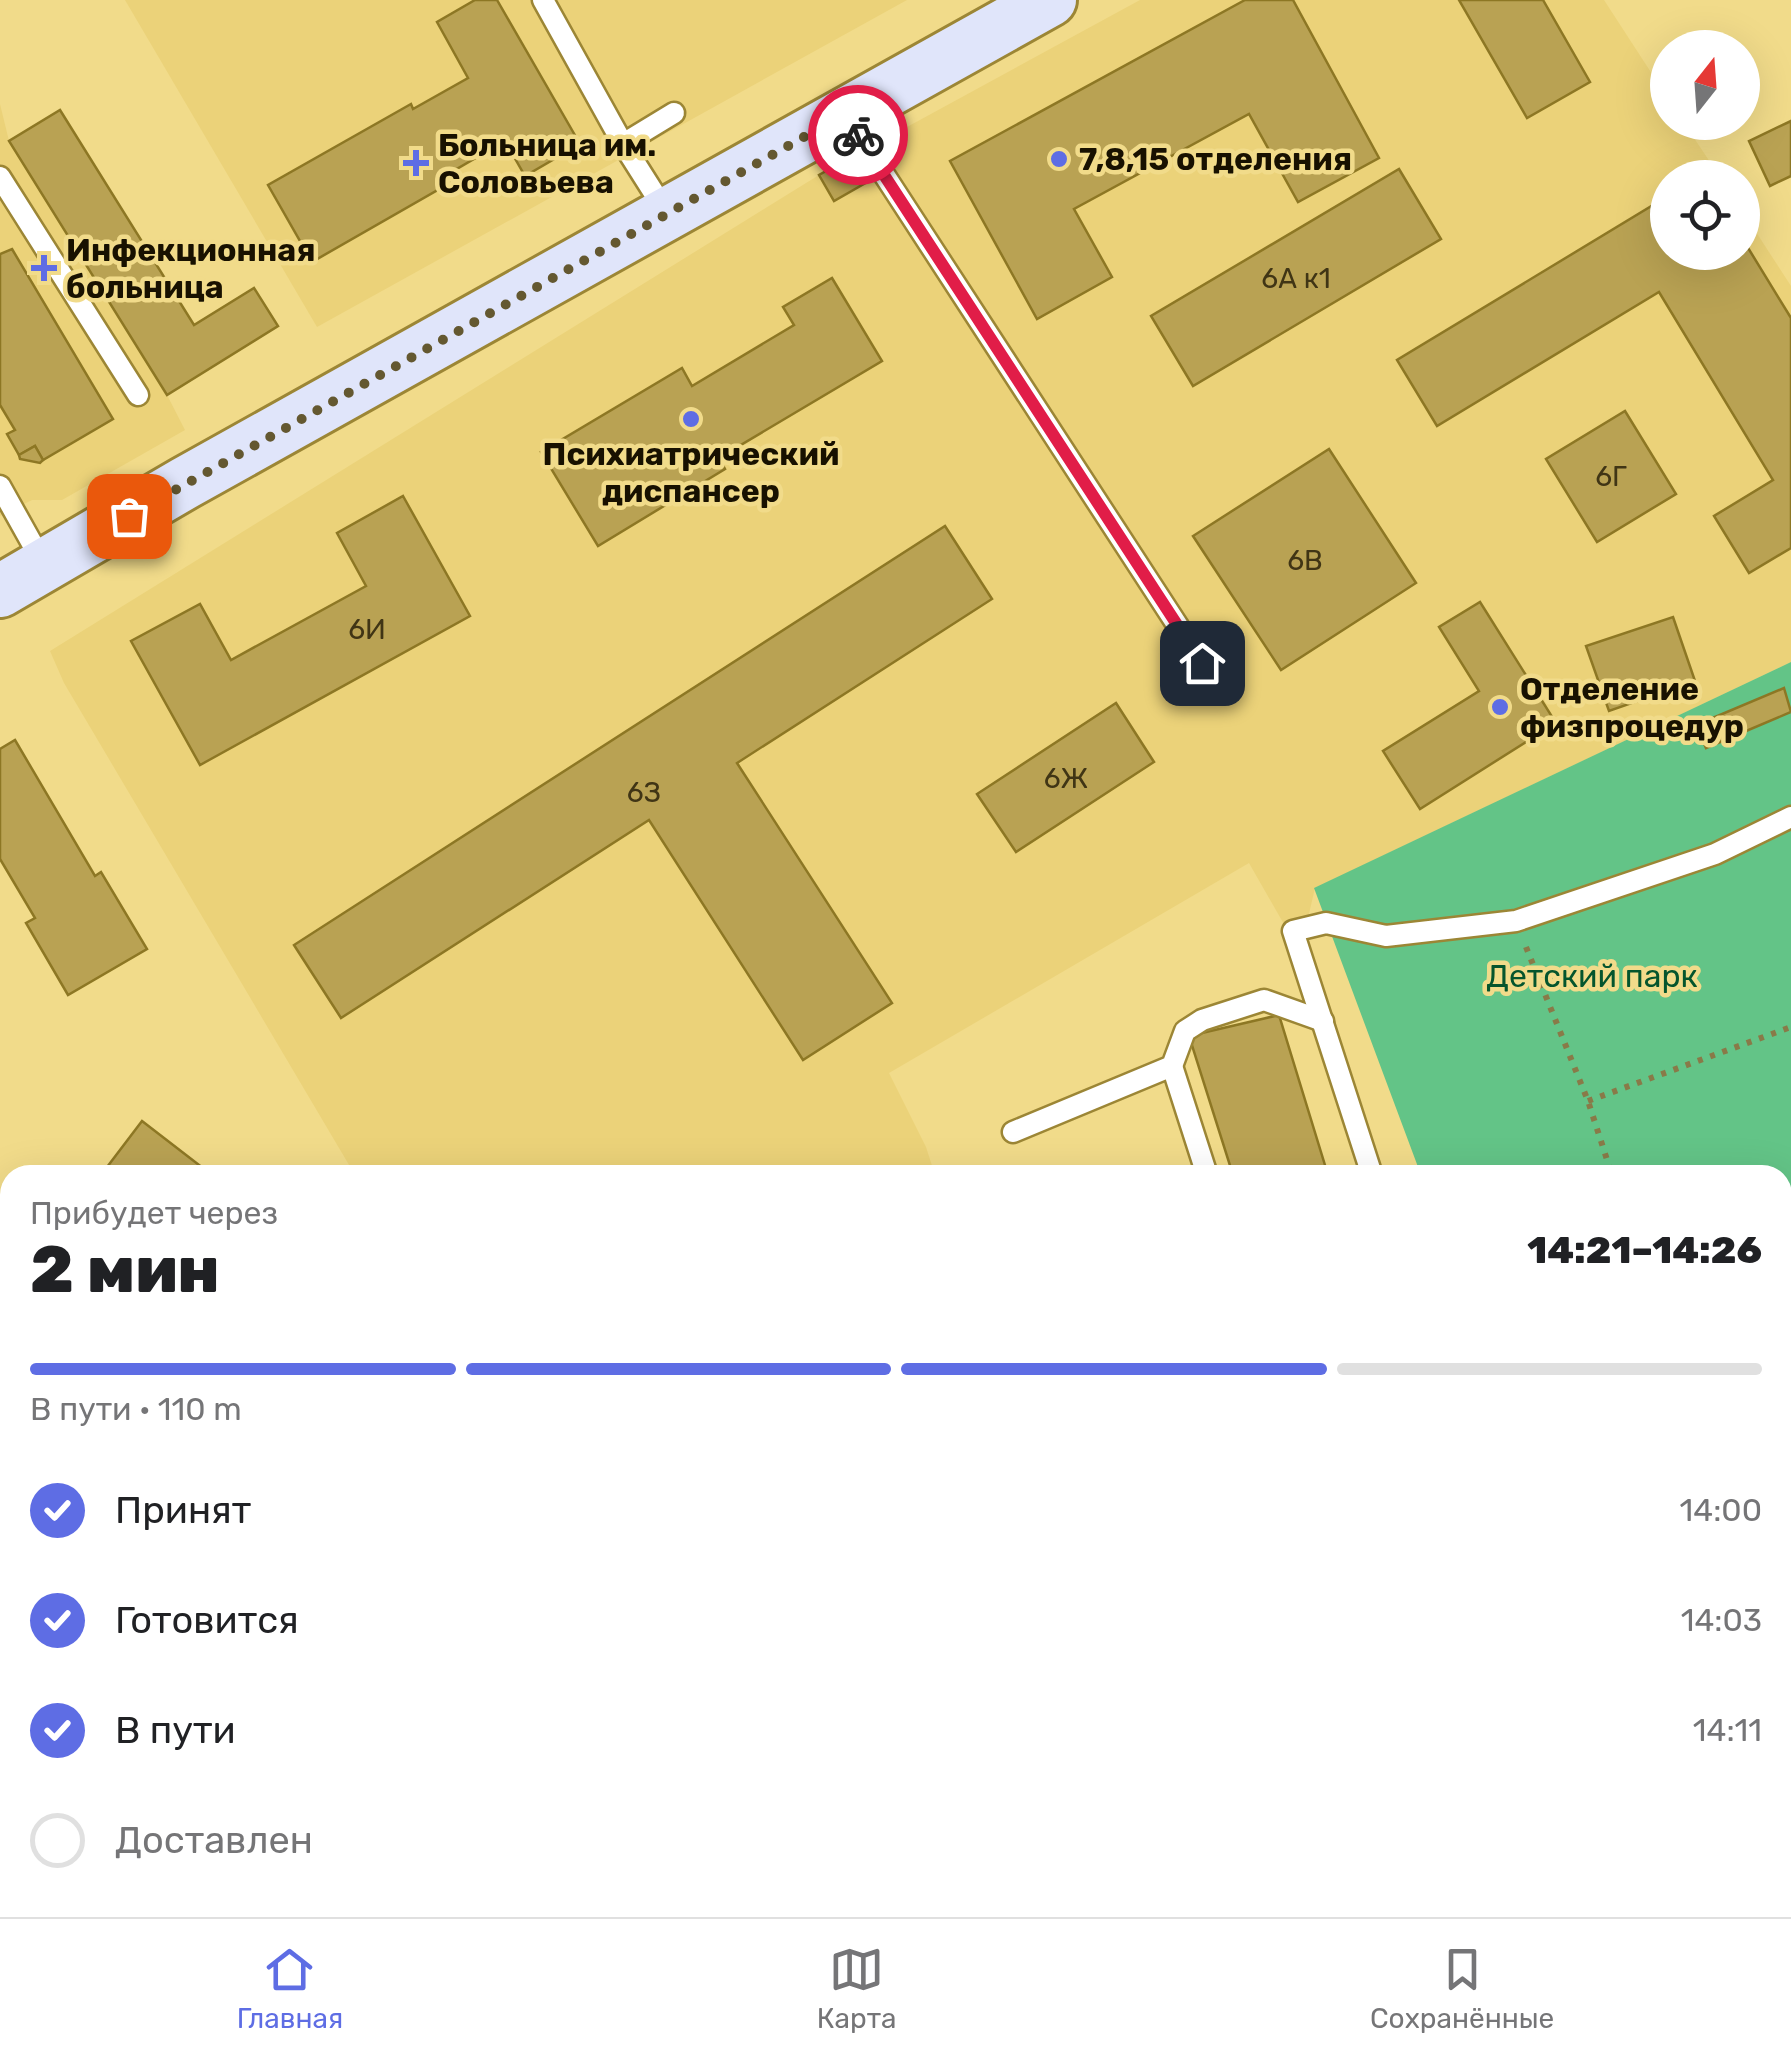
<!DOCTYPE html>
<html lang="ru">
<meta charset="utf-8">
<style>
body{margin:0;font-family:Rubik,sans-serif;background:#f2f2f2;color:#202124;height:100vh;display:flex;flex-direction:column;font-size:38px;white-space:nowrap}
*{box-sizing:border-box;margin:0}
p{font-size:32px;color:#757577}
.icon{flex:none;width:55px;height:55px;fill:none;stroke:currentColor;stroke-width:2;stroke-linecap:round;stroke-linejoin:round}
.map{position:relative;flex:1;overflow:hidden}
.drawer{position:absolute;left:0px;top:1165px;width:1792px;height:752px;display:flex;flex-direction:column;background:#fff;border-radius:30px 30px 0 0;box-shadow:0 10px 40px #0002}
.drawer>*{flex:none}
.needle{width:65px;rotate:17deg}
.fabs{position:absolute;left:1650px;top:30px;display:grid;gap:20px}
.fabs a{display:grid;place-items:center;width:110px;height:110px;border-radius:50%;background:#fff;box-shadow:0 10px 40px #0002;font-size:50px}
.pin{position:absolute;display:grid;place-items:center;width:85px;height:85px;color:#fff;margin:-42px;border-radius:20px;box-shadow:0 5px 15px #0006}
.courier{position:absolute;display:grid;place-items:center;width:100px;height:100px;margin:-50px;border:8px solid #e11d48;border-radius:50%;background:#fff;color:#222;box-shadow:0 2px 12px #0007}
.summary em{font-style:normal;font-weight:800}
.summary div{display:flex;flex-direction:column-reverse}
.summary{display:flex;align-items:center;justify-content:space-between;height:170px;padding:0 30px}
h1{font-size:65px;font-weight:800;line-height:75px}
.bar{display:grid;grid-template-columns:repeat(4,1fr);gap:15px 10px;align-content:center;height:120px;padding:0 30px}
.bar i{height:12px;border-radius:8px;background:#e0e0e0}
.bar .on{background:#5e6de4}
.bar p{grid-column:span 4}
ol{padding:0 30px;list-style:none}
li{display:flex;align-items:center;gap:30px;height:110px}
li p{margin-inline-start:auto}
li .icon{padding:10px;border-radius:50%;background:#5e6de4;color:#fff;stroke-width:4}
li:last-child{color:#757577}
li i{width:55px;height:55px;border:5px solid #e0e0e0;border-radius:50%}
.tab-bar{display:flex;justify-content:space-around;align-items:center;height:140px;border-top:2px solid #e0e0e0;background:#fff;font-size:28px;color:#757577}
.tab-bar a{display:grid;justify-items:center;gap:5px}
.tab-bar .on{color:#5e6de4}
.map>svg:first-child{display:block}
</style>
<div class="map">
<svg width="1791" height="1917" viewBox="0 0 1791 1917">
<rect width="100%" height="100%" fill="#f1db8a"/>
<g fill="#ebd279">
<polygon points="125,0 907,0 317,327"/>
<polygon points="1140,0 1604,0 1667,97 1668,122 1684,123 1720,177 1668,178 1668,252 1742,252 1743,212 1791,286 1791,662 1315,888 1300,952 1249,863 889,1073 926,1147 935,1175 355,1175 64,683 50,651 819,175"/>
<polygon points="0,104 9,141 167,395 185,430 62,500 32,500 0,516"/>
</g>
<g fill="#63c487">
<polygon points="1791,662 1791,1399 1783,1402 1782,1175 1421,1175 1314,888"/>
<polygon points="0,1550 10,1558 10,1673 0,1665"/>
<polygon points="704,1908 946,1908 920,1917 677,1917"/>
<polygon points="1114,1908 1223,1908 1227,1917 1089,1917"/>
</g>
<g fill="#b9a253" stroke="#8d7724" stroke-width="2.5">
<polygon points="475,0 497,0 580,144 525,176 505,141 450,173 455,180 312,262 268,185 411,104 413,109 468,78 437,22"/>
<polygon points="1245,0 1293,0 1379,158 1298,202 1249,114 1074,209 1112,277 1037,319 950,161"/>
<polygon points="1459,0 1543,0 1590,82 1527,118"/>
<polygon points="60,110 194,325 254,288 278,326 167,395 9,141"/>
<polygon points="1791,121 1791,176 1770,186 1749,141"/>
<polygon points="855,155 869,181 834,201 819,175"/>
<polygon points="1399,169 1441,239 1193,386 1151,316"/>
<polygon points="1668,196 1668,252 1742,252 1742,238 1791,318 1791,548 1749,573 1714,516 1773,480 1659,292 1437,426 1397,360"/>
<polygon points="12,249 113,419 43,460 35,446 19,455 7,434 15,430 0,405 0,254"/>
<polygon points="832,278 882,361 719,458 725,469 598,546 541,452 682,368 692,386 794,325 783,307"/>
<polygon points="1625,411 1676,494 1597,542 1546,459"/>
<polygon points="35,446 43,460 40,463 20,459 19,455"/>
<polygon points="1329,449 1416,583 1281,670 1193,536"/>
<polygon points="403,496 470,616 200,765 131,641 200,604 231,660 366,586 337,533"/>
<polygon points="945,526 992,599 737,763 892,1003 803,1060 649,820 341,1018 294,945"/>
<polygon points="1480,602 1556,723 1420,809 1383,751 1479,691 1439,627"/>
<polygon points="1673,617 1695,681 1609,711 1586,646"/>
<polygon points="1784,688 1791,712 1706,748 1696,725"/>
<polygon points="1116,703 1154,762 1016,852 977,794"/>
<polygon points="15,740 95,876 101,872 147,949 68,995 26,923 35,918 0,859 0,749"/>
<polygon points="1279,1015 1328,1175 1233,1175 1189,1036"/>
<polygon points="142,1121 212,1175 101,1175"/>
<polygon points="10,1294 10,1380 0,1373 0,1307"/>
<polygon points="1791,1741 1791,1898 1782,1901 1782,1744"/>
<polygon points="1791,1741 1791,1816 1782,1819 1782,1744"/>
<polygon points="1511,1908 1766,1908 1741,1917 1542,1917 1540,1912 1515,1917"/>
<polygon points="1511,1908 1552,1908 1527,1917 1515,1917"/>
</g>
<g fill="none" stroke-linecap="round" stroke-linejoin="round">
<defs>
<g id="lane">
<polyline points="543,0 623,144 666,212"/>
<polyline points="846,116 1202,663"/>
<polyline points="623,144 674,113"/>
<polyline points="0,177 138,395"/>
<polyline points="0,486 43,563"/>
<polyline points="1172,1066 1207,1175"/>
<polyline points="1013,1132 1172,1066 1185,1031 1202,1020 1264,1000 1323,1021"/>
<polyline points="1372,1175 1293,931 1326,923 1386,936 1516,921 1715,854 1791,817"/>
<polyline points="0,1530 10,1518"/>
<polyline points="1281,1908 1284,1917"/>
</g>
<g id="secondary">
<polyline points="0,591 185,483 1050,0"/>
<polyline points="1782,1488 1791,1485"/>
<polyline points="1782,1617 1791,1614"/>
<polyline points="632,1917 657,1908"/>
<polyline points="975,1917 1000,1908"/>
</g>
<g id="primary">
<polyline points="0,1791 10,1799"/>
<polyline points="151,1908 163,1917"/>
</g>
</defs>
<use href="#lane" stroke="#9c8635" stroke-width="25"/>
<use href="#secondary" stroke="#9c8635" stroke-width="58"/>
<use href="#primary" stroke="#fff" stroke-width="60"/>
<g stroke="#897a48" stroke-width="6" stroke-dasharray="5 8" stroke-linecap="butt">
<polyline points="1526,947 1588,1101 1612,1175"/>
<polyline points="1588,1101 1791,1027"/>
<polyline points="1782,1320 1791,1317"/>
<polyline points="1782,1558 1791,1555"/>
<polyline points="1782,1673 1791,1669"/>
<polyline points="334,1908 344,1915 384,1915"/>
<polyline points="802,1917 829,1908"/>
<polyline points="1111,1917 1137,1908"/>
</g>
<use href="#lane" stroke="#fff" stroke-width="20"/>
<use href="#secondary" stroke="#e0e5fa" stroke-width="52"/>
<use href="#primary" stroke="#c1caf5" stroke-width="55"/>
<polyline stroke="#3b3116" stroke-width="2.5" points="0,1909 10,1917"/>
</g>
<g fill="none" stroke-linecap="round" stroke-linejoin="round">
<polyline stroke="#645830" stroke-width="10" stroke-dasharray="0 18" points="129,516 845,114 858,135"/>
<polyline stroke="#e11d48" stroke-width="12" points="858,135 1202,663"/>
</g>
<g fill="#5e6de4" stroke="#f1db8a" stroke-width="4">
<circle cx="1059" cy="159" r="10"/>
<path d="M411 148h10v10h10v10h-10v10h-10v-10h-10v-10h10z"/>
<path d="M39 253h10v10h10v10h-10v10h-10v-10h-10v-10h10z"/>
<circle cx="691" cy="419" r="10"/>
<circle cx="1500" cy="707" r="10"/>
</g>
<g text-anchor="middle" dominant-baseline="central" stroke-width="9" stroke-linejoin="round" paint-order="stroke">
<g font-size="28" fill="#403515">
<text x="1296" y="278">6А к1</text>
<text x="1611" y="476">6Г</text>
<text x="1305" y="560">6В</text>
<text x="367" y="629">6И</text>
<text x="1066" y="778">6Ж</text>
<text x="644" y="792">6З</text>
</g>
<g font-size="32" font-weight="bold" fill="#181100" stroke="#f1db8a" text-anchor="start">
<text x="438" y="145">Больница им.<tspan x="438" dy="37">Соловьева</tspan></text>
<text x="1079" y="159">7,8,15 отделения</text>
<text x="66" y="250">Инфекционная<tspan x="66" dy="37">больница</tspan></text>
<text x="691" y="454" text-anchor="middle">Психиатрический<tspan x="691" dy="37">диспансер</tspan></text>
<text x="1520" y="689">Отделение<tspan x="1520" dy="37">физпроцедур</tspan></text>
</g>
<g font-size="32" fill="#05552d" stroke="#f1db8a">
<text x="1592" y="976">Детский парк</text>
</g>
</g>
</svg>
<div class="fabs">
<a><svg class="needle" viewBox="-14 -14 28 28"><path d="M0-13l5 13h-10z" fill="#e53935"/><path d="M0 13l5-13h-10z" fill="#757577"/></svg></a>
<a><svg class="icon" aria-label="locate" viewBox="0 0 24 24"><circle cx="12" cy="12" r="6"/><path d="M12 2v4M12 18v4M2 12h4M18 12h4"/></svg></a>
</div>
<div class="pin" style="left:129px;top:516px;background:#ea580c"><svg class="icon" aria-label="bag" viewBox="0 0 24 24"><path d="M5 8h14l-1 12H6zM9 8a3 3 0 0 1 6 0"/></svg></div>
<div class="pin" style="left:1202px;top:663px;background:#1f2937"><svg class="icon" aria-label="home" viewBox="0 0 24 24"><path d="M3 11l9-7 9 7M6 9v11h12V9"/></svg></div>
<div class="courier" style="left:858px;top:135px"><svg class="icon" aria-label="bike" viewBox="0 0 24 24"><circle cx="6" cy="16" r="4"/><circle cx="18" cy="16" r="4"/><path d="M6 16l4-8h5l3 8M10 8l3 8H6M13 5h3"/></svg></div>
<section class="drawer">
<div class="summary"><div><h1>2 мин</h1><p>Прибудет через</p></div><em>14:21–14:26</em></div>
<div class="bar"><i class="on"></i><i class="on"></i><i class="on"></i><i></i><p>В пути · 110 m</p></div>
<ol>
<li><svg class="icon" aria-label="check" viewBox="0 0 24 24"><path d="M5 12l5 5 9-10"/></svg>Принят<p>14:00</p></li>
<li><svg class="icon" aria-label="check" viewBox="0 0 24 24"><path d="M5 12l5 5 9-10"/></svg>Готовится<p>14:03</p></li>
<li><svg class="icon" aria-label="check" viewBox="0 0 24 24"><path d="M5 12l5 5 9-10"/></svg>В пути<p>14:11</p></li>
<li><i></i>Доставлен</li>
</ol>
</section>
</div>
<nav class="tab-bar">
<a class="on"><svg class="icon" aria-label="home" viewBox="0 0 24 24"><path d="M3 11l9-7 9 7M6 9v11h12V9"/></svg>Главная</a>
<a><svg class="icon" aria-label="map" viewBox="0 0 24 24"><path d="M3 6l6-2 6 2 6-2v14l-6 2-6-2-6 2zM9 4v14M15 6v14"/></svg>Карта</a>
<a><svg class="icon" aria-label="saved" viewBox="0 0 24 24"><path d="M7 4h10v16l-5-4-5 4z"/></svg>Сохранённые</a>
</nav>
